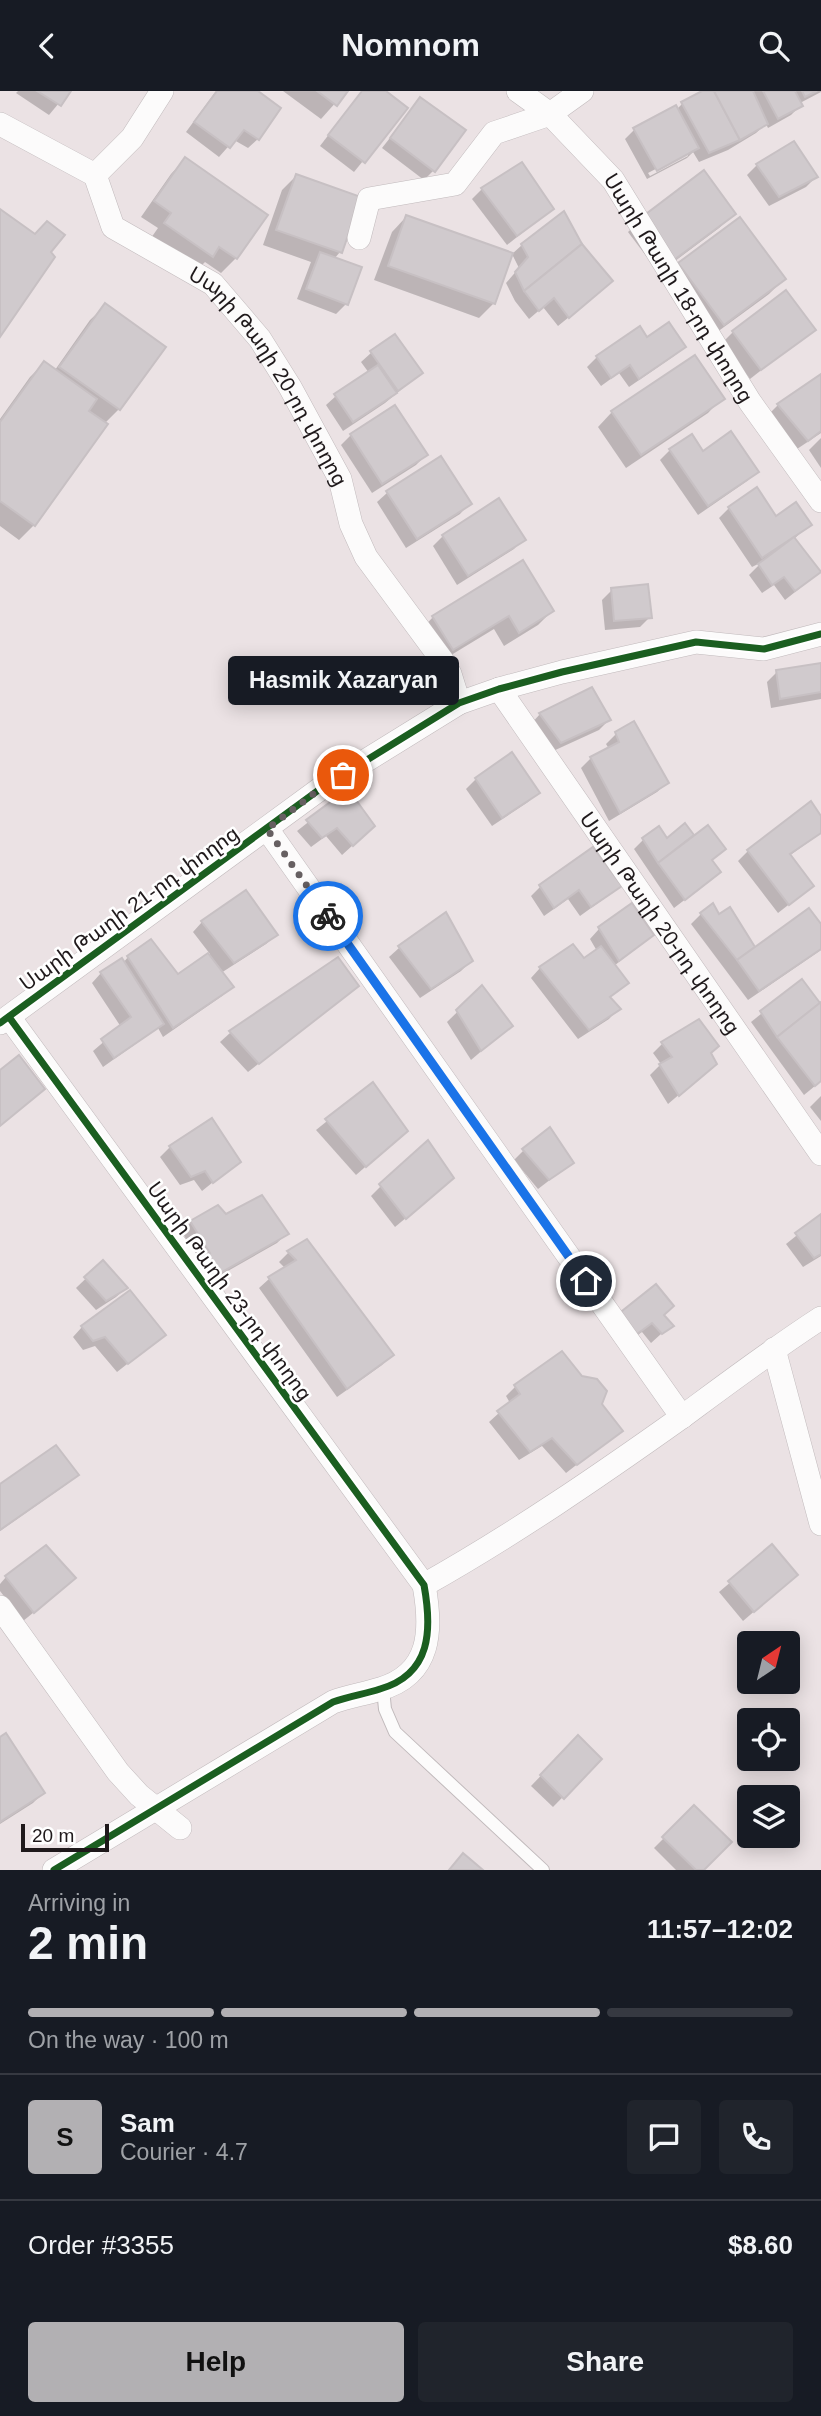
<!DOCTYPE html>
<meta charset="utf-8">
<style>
body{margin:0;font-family:Helvetica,"Noto Sans Armenian",sans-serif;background:#20242c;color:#f1f3f6;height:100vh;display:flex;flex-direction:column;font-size:26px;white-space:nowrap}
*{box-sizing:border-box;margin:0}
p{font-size:23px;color:#9ea1a6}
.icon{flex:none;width:38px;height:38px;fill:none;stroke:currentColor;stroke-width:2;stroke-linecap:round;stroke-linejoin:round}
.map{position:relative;height:1779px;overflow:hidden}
.sheet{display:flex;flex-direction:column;background:#171b24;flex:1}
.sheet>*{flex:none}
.needle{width:46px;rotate:35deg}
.buttons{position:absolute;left:737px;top:1540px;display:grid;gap:14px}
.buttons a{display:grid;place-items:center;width:63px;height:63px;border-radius:7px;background:#171b24;box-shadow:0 4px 18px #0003;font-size:35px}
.scale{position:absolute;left:21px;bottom:18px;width:88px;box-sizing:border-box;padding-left:7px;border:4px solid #1f191b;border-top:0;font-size:19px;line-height:24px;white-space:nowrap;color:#1f191b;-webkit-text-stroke:5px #fff;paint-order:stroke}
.pin{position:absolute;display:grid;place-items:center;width:60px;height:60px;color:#fff;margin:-30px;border:4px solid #fff;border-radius:50%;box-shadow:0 2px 7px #0007}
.courier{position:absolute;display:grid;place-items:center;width:70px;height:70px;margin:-35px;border:5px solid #1a73e8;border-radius:50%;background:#fff;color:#222;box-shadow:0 2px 9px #0007}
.bubble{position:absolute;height:49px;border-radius:7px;background:#171b24;box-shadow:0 4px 18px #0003;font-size:23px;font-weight:800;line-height:49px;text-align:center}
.head em{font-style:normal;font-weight:800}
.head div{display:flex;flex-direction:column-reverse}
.head{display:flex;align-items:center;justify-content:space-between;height:119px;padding:0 28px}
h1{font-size:46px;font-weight:800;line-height:52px}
.bar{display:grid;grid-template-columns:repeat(4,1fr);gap:10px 7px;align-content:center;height:84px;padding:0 28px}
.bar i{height:9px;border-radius:5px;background:#363941}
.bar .current{background:#b2b0b3}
.bar p{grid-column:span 4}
.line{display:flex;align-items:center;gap:18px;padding:0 28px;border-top:2px solid #363941}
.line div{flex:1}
.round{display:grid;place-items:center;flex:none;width:74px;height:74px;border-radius:7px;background:#20242c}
.action{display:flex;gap:14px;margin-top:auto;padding:14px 28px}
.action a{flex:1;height:80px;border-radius:7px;background:#b2b0b3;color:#111;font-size:28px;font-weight:800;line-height:80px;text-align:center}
.action a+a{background:#20242c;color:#f1f3f6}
header{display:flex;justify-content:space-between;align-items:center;height:91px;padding:0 28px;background:#171b24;font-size:32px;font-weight:800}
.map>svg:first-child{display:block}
</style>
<header><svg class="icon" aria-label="back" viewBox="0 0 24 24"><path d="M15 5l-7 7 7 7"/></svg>Nomnom<svg class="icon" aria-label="search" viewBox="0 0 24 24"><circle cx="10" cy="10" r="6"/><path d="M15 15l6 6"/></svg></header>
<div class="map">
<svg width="821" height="1779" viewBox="0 0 821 1779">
<rect width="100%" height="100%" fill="#ebe2e4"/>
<g fill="#0003" fill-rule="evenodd">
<polygon points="18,0 69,0 49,24 16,2"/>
<polygon points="216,0 255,0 258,48 248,57 234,49 219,66 186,41"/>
<polygon points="283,0 346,0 321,28"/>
<polygon points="362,0 383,0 405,18 354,81 320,55"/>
<path d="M706,0H821V1L800,12L801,14L791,24L768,37L766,33L756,42L728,59L699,71L693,61L687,67L647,88L625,48L635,38L676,19L682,13ZM688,61V65L650,85L648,82Z"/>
<polygon points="420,9 433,80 424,89 382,57"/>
<polygon points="185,68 236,167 221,182 205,171 197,179 151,147 158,137 141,126 171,83"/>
<polygon points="757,74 816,86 806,96 769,115 747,84"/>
<polygon points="296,85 340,161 334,168 346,213 336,223 297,208 311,171 263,154 282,99"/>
<polygon points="482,98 552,118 507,154 472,108"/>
<polygon points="734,123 719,137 659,182 628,141 643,127"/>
<polygon points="406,126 494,212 479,227 374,189 392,141"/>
<polygon points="522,154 601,200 558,235 543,216 529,228 515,210 506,192 519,177 512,163"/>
<polygon points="679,173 784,188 769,203 709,247 665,188"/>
<polygon points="105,215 163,257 119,318 104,333 34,434 19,449 0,435 0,328 30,286 44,272 55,279 90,229"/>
<polygon points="814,238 750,288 723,251 733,241"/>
<polygon points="647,249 684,256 674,265 629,296 619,282 601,295 587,276 597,266"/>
<polygon points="371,262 421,282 385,312 343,340 326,314 336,305 369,282 361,271"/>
<polygon points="821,285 821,342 797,358 768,324 778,314"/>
<polygon points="722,307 708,322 626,377 598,336 612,321"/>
<polygon points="351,344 426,364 416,374 372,402 341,354"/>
<polygon points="821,347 821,377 809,359"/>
<polygon points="670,359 703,362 757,381 747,390 698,424 660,369"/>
<polygon points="440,368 469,413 460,423 406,457 377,411 387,402"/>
<polygon points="756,399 775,427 809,434 794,448 819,482 785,509 774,494 762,502 749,484 762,471 752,476 719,427 729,417"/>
<polygon points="443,445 523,448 514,458 457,494 433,455"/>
<polygon points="612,499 650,526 640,536 605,539 602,509"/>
<polygon points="552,520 538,534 504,555 494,538 438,572 419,541 433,526"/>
<polygon points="821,574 821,608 771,617 767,591 777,581"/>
<polygon points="540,623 609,629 599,639 551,661 531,633"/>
<polygon points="616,643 667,692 657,701 609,730 581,677 591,667 609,658 606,653"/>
<polygon points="476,688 537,701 528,711 492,735 466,698"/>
<polygon points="348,700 363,745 342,764 326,745 311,756 297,740"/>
<polygon points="821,728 821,742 789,765 801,804 778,822 738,770 748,760"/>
<polygon points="685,735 710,770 708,791 674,817 634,758 644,748 666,749"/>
<polygon points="541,795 619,795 609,804 580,825 568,808 544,825 531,805"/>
<polygon points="701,823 719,826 754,859 821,836 821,859 748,909 691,833"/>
<polygon points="445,824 471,870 461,880 420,907 389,866 399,857"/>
<polygon points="202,831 276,844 266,853 221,882 232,895 222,905 163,946 158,937 103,976 93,960 121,936 92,892 101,882 123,872 128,866 177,885 210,863 193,841"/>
<polygon points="599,838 652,844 614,875 626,892 608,908 618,918 609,928 578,948 531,887 540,877 583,870 597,860 590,848"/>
<polygon points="338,868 357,895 248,981 220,951 230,942"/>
<polygon points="802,890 821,913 821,990 804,1004 751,931"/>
<polygon points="482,897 511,935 471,969 447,931"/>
<polygon points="663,952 709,962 715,973 668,1013 650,984 661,973 653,962"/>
<polygon points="373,993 396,1049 356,1084 316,1039"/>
<polygon points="821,1005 821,1030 810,1016"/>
<polygon points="212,1030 238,1071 202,1100 194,1089 180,1094 160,1066 170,1056"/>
<polygon points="524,1059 572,1072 538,1098 514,1069"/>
<polygon points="381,1095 442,1097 395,1136 371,1105"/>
<polygon points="225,1125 286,1143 277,1152 198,1197 199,1170 182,1141 191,1131"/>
<polygon points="821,1125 821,1165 803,1176 786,1153"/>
<polygon points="307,1150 391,1264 382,1274 337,1306 259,1197 269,1188 285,1177 279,1171 288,1162"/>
<polygon points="103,1171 126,1197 116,1206 96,1219 76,1197"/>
<polygon points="662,1224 671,1234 651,1252 642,1241 623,1254 609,1235"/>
<polygon points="82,1236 164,1244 117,1281 95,1255 83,1259 73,1246"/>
<polygon points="515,1296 600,1313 620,1340 566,1382 542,1355 519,1369 489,1331 510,1312 506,1305"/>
<polygon points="77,1384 67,1393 0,1440 0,1395"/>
<polygon points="772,1456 786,1493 743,1530 719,1501"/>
<polygon points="6,1486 64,1497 23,1530 0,1500 0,1493"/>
<polygon points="578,1646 600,1668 553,1716 531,1695"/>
<polygon points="0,1648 43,1702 33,1712 0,1733"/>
<polygon points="694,1717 729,1751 702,1779 676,1779 654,1757"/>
</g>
<g fill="#d0cacd" stroke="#c7c0c3" stroke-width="2">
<polygon points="37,0 71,0 61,15"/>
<polygon points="217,0 258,0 281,17 259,49 244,39 230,57 194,31"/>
<polygon points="317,0 348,0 337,15"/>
<polygon points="362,0 386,0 408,17 365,72 328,44"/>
<polygon points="702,0 714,0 740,49 709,62 681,11"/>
<polygon points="714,0 753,0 768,33 740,49"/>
<polygon points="763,0 795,0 803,15 778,28"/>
<polygon points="802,0 817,0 805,6"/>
<polygon points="420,6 466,39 435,81 390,47"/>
<polygon points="676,14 699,57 657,80 633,37"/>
<polygon points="794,50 818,86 779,106 756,73"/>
<polygon points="185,66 268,124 237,168 219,156 213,166 164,132 171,122 154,110"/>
<polygon points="522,71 554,118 517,145 481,97"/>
<polygon points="704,79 736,123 674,169 642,126"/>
<polygon points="296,83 361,106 342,162 276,139"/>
<polygon points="0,118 35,143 47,130 65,144 51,161 55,166 0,246"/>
<polygon points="564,120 582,153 524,200 515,181 528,166 521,153"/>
<polygon points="406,124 513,162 495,213 388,175"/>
<polygon points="740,126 786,188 724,234 678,172"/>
<polygon points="582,153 613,190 569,227 554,207 539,220 524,200"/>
<polygon points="320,161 362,176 348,214 306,198"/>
<polygon points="786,199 816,239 761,279 732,240"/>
<polygon points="105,212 166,256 120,319 59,276"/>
<polygon points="669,231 686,256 639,288 630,274 611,287 596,265 640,235 647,246"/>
<polygon points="395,243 423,282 398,300 370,260"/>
<polygon points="695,264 725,308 641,364 611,320"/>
<polygon points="44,270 97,308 89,320 108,333 35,435 0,410 0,331"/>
<polygon points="378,274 397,302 353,331 334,303"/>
<polygon points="821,283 821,340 808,350 777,313"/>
<polygon points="395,314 428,364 382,393 350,343"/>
<polygon points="731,340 759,381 708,415 669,358 692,343 703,360"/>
<polygon points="441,365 472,413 417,448 386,400"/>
<polygon points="757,396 776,425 796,411 812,434 762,467 728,416"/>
<polygon points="499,407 526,449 468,485 442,444"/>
<polygon points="794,446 821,481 795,500 784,486 772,494 758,473"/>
<polygon points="523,469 554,520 519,542 509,525 453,559 432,525"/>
<polygon points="648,493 652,527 614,530 611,497"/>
<polygon points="821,572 821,601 780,608 776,579"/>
<polygon points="592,596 611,629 561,652 539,622"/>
<polygon points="634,630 669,692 620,722 590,666 619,651 615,641"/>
<polygon points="512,661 540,702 502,727 475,687"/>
<polygon points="348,698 375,735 353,755 337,737 322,747 306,729"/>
<polygon points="811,710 821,725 821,742 790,763 814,795 789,814 747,759"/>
<polygon points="685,732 694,744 658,772 642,747 659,735 667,747"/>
<polygon points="708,734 726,758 712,769 721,781 685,809 658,772"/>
<polygon points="593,756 622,795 591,816 579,799 554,817 539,794"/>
<polygon points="246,799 278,844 234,872 201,830"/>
<polygon points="632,812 654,844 619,870 598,836"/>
<polygon points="713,812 719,823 730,816 755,856 737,869 700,822"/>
<polygon points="809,817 821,833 821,858 759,900 737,869"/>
<polygon points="446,821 473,870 431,898 398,855"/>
<polygon points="151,848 178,883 208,862 234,896 173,937 127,865"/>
<polygon points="573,853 584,867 601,855 629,892 610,906 621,918 589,939 539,876"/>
<polygon points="338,866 359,895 259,973 229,940"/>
<polygon points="122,867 164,933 114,967 101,948 131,926 100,881"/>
<polygon points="802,888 820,912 777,946 760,920"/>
<polygon points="482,894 513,935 481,960 456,919"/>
<polygon points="821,911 821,990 815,995 777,946"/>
<polygon points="699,928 719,955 711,962 717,973 679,1005 659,973 672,966 661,951"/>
<polygon points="19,964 45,998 0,1035 0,979"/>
<polygon points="373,991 408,1040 366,1076 325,1028"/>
<polygon points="212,1027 241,1071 213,1092 205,1080 191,1086 169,1055"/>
<polygon points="550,1036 574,1072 549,1089 522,1058"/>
<polygon points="428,1049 454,1087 406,1128 379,1093"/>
<polygon points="262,1104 289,1143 208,1189 195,1170 210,1162 190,1130 218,1114 226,1123"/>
<polygon points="821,1123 821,1163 814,1167 795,1142"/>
<polygon points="307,1148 394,1264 347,1298 268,1186 296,1169 287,1160"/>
<polygon points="103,1169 128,1197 106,1210 84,1186"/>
<polygon points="656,1193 674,1215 664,1224 674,1235 662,1243 652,1232 633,1246 617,1224"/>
<polygon points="130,1199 166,1244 128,1273 105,1246 93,1250 81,1235"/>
<polygon points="562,1260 582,1285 597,1288 607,1300 602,1313 623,1340 577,1374 552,1347 530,1361 497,1320 520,1303 514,1294"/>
<polygon points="56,1354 79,1384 0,1439 0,1393"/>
<polygon points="772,1453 798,1484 754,1521 728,1490"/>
<polygon points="46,1454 76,1487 34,1522 5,1485"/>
<polygon points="6,1642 45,1702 0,1731 0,1646"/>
<polygon points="578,1644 602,1668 564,1708 540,1684"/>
<polygon points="694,1714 732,1751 704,1779 696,1779 662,1746"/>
<polygon points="463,1762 483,1779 449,1779"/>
</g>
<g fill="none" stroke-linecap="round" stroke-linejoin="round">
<defs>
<polyline id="service" points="383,1598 385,1618 395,1641 543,1779"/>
<g id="minor">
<path id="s1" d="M518,0L550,23L613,89L750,311L821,410"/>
<path id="s2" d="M0,33L95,84L113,136L213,193L260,248L290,296L340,388L351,433L366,466L442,569L450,583L459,612"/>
<polyline points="95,84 132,47 162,0"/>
<polyline points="359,147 369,108 455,93 494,42 550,23 582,0"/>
<path id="s3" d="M499,598L821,1063"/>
<polyline points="267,738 682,1326"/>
<path d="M9,926L424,1494C432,1538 432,1583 380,1598C365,1603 349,1605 333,1611L54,1779"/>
<polyline points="0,932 320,698 459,612 499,598 562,581 696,551 764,558 821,543"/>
<polyline points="774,1258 821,1433"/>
<path d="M424,1494C513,1444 599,1385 682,1326C728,1292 773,1258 821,1227"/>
<polyline points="0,1516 118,1681 139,1704 180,1737"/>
</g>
</defs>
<use href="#service" stroke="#c1babc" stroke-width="14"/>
<use href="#minor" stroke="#c1babc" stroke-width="24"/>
<use href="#service" stroke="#fcfbfb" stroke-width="12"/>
<use href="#minor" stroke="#fcfbfb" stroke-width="23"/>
<defs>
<g id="cycleway">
<path d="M9,926L424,1494C432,1538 432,1583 380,1598C365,1603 349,1605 333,1611L54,1779"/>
<polyline points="0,932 320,698 459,612 499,598 562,581 696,551 764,558 821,543"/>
</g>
</defs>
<use href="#cycleway" stroke="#fff" stroke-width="11"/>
<use href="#cycleway" stroke="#1b5e20" stroke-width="7"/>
</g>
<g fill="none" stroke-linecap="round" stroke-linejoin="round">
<polyline stroke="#665f61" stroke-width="7" stroke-dasharray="0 12.6" points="328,825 267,738 320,698 343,684"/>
<polyline stroke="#1a73e8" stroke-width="9" points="328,825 586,1190"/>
</g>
<g text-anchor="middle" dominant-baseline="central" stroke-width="5" stroke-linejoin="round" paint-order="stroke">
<g font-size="21" fill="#1f191b" stroke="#fff">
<text stroke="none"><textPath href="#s1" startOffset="257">Սարի Թաղի 18-րդ փողոց</textPath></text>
<text stroke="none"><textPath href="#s2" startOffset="385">Սարի Թաղի 20-րդ փողոց</textPath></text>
<text transform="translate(129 817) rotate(-36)">Սարի Թաղի 21-րդ փողոց</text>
<text stroke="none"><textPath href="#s3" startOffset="284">Սարի Թաղի 20-րդ փողոց</textPath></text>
<text transform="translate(230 1200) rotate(54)">Սարի Թաղի 23-րդ փողոց</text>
</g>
</g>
</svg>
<div class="buttons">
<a><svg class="needle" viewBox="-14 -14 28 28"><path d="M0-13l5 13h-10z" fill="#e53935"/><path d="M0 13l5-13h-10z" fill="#9ea1a6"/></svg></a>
<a><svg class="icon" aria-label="locate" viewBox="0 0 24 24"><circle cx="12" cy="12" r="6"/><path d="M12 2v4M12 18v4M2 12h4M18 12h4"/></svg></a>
<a><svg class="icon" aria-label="layers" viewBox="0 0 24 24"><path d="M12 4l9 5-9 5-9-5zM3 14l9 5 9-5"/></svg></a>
</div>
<div class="scale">20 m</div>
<div class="pin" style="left:343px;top:684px;background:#ea580c"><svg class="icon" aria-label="bag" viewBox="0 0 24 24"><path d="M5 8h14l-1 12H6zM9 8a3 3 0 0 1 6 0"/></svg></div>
<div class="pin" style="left:586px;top:1190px;background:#1f2937"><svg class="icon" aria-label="home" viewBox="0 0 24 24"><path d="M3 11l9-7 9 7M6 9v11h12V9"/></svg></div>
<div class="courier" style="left:328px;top:825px"><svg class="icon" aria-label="bike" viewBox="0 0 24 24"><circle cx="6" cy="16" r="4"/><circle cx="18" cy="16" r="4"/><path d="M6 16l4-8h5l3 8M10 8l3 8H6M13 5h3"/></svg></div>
<div class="bubble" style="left:228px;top:565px;width:231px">Hasmik Xazaryan</div>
</div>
<section class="sheet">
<div class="head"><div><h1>2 min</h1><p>Arriving in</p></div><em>11:57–12:02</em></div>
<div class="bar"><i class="current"></i><i class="current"></i><i class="current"></i><i></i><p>On the way · 100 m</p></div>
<div class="line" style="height:126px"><b class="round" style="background:#b2b0b3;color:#111">S</b><div><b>Sam</b><p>Courier · 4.7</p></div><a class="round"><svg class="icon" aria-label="chat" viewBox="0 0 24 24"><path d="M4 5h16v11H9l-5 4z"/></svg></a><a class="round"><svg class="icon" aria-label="phone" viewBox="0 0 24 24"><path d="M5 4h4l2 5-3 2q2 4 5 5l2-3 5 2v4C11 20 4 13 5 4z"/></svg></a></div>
<div class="line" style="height:91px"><div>Order #3355</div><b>$8.60</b></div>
<div class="action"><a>Help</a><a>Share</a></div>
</section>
